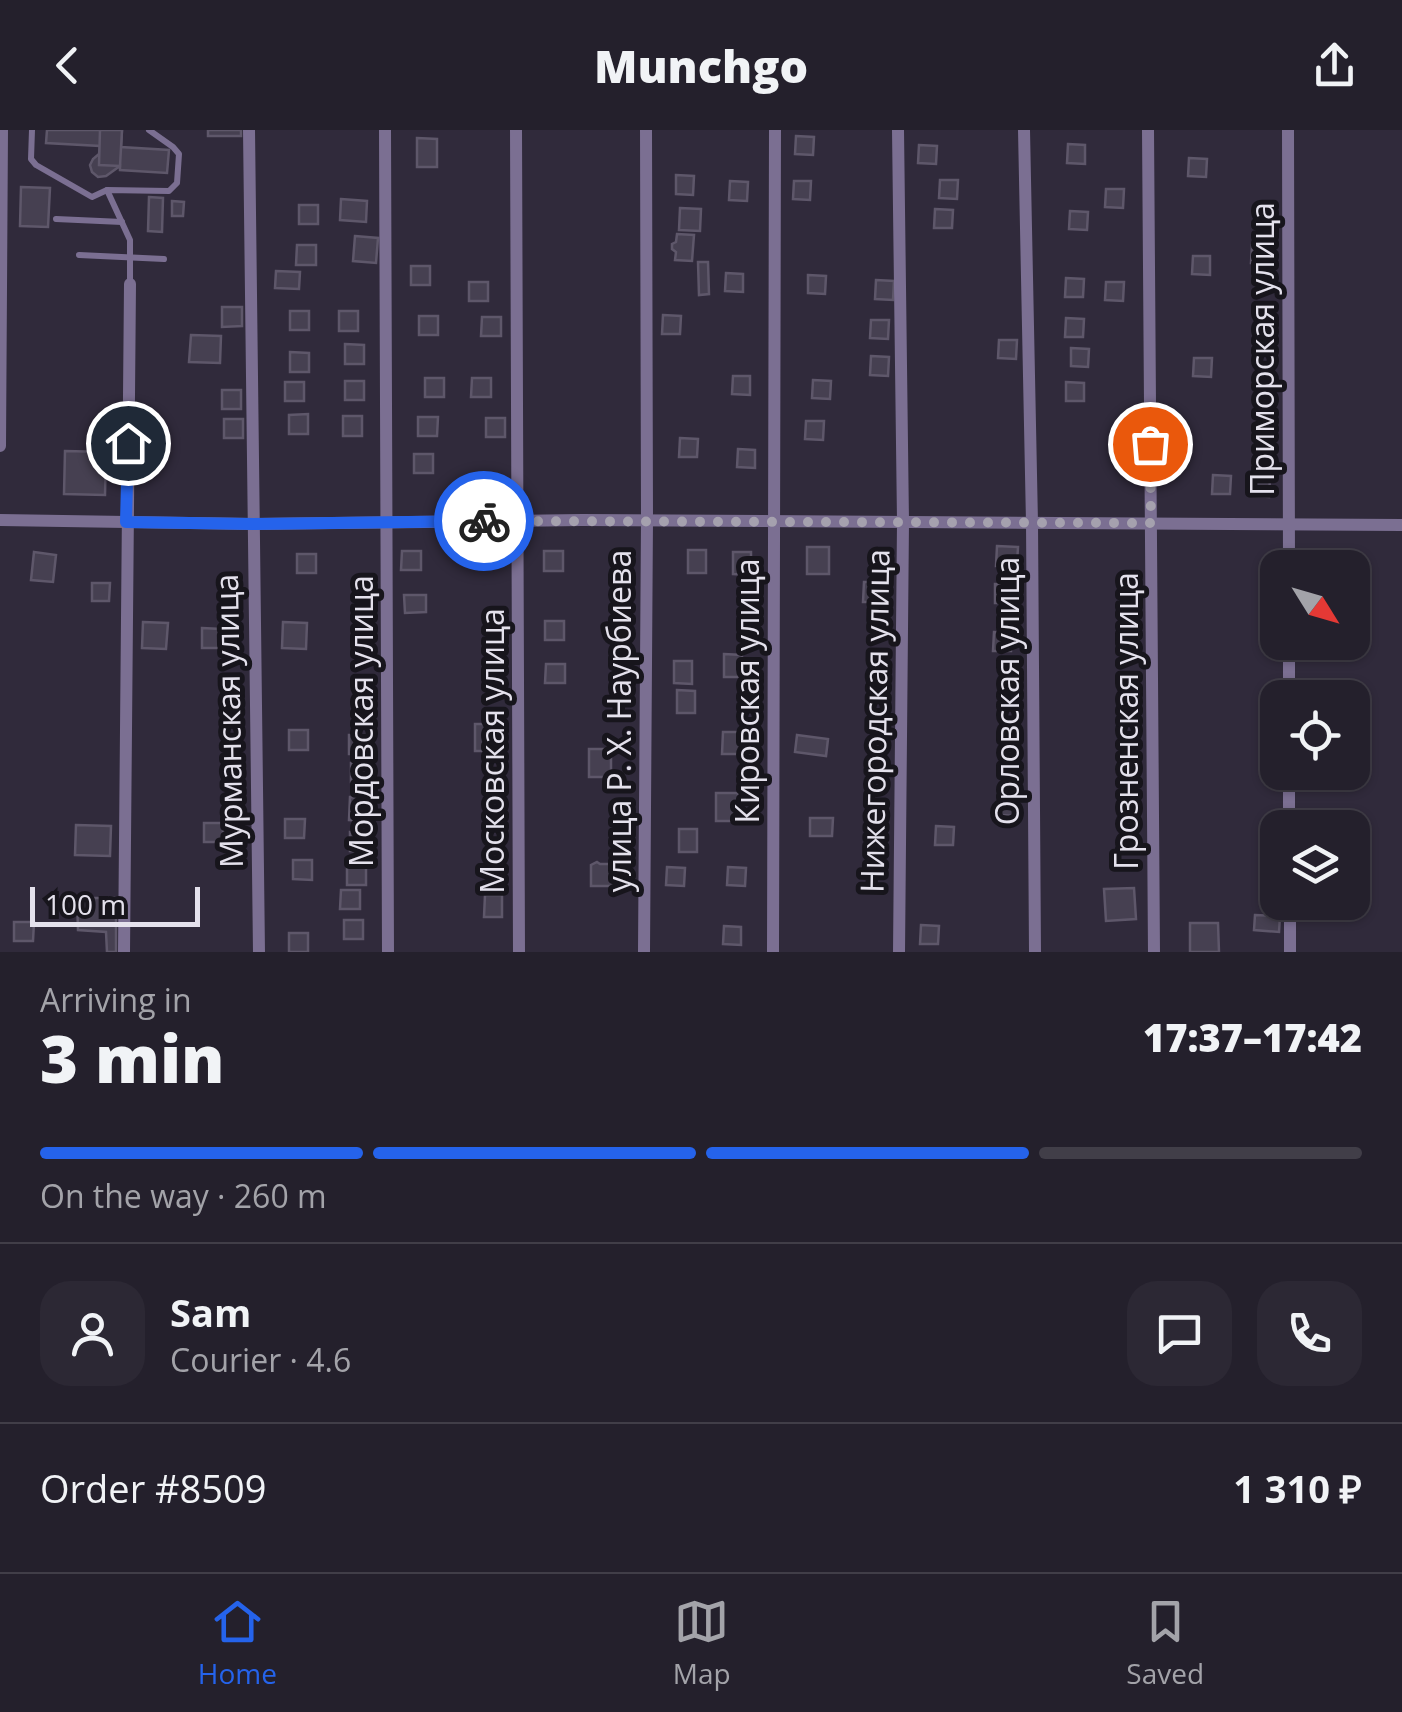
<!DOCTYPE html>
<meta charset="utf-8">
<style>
body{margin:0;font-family:"Open Sans",sans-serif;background:#2c2834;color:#f1f3f6;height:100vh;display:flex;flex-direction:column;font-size:38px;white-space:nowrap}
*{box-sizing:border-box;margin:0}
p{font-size:32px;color:#a3a3a9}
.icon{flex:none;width:55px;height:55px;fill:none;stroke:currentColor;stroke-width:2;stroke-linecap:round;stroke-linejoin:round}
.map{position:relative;height:822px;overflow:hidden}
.drawer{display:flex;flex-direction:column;background:#24202c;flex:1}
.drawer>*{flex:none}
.needle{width:65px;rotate:127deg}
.fabs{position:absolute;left:1260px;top:420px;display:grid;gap:20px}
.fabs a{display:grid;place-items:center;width:110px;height:110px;border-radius:20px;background:#24202c;box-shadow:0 2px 8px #0004,0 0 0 2px #413e48;font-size:50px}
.scale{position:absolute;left:30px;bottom:25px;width:170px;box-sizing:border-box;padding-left:10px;border:5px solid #e4e1ec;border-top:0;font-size:28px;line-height:35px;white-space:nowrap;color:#e4e1ec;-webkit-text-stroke:8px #17151c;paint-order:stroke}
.pin{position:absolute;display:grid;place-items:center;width:85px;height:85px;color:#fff;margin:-42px;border:5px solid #fff;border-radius:50%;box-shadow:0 2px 10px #0007}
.courier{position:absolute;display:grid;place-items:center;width:100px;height:100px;margin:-50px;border:8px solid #2563eb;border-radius:50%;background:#fff;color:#222;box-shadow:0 2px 12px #0007}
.head em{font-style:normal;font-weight:800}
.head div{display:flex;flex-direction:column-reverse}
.head{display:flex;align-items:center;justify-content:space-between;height:170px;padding:0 40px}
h1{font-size:65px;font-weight:800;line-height:75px}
.bar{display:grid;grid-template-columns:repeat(4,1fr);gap:15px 10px;align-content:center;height:120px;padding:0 40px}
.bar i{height:12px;border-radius:8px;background:#413e48}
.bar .active{background:#2563eb}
.bar p{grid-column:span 4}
.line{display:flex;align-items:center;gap:25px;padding:0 40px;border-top:2px solid #413e48}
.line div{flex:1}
.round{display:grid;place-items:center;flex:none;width:105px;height:105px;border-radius:30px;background:#2c2834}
header{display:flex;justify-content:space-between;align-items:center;height:130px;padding:0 40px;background:#24202c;font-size:45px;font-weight:800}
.menu{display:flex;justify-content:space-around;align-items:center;height:140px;border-top:2px solid #413e48;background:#24202c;font-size:28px;color:#a3a3a9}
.menu a{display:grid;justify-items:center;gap:5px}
.menu .active{color:#2563eb}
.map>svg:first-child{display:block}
</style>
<header><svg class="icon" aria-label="back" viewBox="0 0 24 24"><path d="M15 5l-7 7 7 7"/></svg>Munchgo<svg class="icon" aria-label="share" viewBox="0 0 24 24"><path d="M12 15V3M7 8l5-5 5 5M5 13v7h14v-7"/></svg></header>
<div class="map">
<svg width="1402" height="822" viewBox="0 0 1402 822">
<rect width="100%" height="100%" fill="#302a3b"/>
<g fill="#464051" stroke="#5e576a" stroke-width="2.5">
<polygon points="47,0 122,0 121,17 169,20 167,43 120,40 120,36 106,46 98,47 92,42 90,35 93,29 99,24 100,16 46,13"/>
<polygon points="100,0 122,0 120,36 99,35"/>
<rect x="208" y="0" width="33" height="6"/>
<polygon points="796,6 814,7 813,25 795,24"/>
<polygon points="417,8 437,9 437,37 417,37"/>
<polygon points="1068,14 1085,15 1085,34 1067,33"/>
<polygon points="919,15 937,16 936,34 918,33"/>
<polygon points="1189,28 1207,29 1206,47 1188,46"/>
<polygon points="676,45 694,46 693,65 676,64"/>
<polygon points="940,50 958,50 957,69 939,68"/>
<polygon points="730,51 748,52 747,71 729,70"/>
<polygon points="794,51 811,51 810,70 793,69"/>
<polygon points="21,57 50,58 48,97 20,96"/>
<polygon points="1106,59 1124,59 1123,78 1105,77"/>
<polygon points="149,67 163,68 162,102 148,101"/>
<polygon points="341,69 367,71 366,92 340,90"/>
<polygon points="172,71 184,72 183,86 172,86"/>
<rect x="299" y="75" width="19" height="19"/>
<polygon points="680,78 701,79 700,101 679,100"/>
<polygon points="935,79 953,80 952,98 934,98"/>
<polygon points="1070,81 1088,82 1087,100 1069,99"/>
<polygon points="677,104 694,105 692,131 675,130 676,122 672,119 672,114 676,112"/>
<polygon points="355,106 378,108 376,133 353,131"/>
<polygon points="297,115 316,115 316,135 296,135"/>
<polygon points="1252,115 1270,116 1269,134 1251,133"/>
<polygon points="1193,126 1210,126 1210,145 1192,144"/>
<polygon points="698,132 708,132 709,164 699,165"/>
<rect x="411" y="136" width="19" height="19"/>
<polygon points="276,141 300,142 299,159 275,158"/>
<polygon points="726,143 743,144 743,162 725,161"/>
<polygon points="808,145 826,146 825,164 808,163"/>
<polygon points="1066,148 1084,149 1083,167 1065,167"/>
<polygon points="876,150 894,151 893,170 875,169"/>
<rect x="469" y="152" width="19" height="19"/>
<polygon points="1106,152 1124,152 1123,171 1105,170"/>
<polygon points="222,177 242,177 242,196 222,197"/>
<rect x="290" y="181" width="19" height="19"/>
<rect x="339" y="181" width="19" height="20"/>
<polygon points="663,185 681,186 680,204 662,204"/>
<rect x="419" y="186" width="19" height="19"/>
<polygon points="482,187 501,187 501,206 481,206"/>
<polygon points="1066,188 1084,189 1083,207 1065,207"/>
<polygon points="871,190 889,190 888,209 870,208"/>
<polygon points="191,205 221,206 220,233 189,232"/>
<polygon points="999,210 1017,210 1016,229 998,228"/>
<polygon points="345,214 364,215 364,234 345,234"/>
<polygon points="1071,218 1089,219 1088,237 1071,236"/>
<polygon points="290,222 309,223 309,242 290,242"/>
<polygon points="871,226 889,227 888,246 870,245"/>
<polygon points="1194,228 1212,228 1211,247 1193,246"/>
<polygon points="733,246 750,246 750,265 732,264"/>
<rect x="425" y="248" width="19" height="19"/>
<polygon points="472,248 491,248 491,267 471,267"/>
<polygon points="813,250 831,251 830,269 812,268"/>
<rect x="345" y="251" width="19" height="19"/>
<rect x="285" y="252" width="19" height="19"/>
<polygon points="1066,252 1084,253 1084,271 1066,271"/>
<rect x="222" y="260" width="19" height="19"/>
<polygon points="308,284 308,304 289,304 289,285"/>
<rect x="343" y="286" width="19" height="20"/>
<polygon points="418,287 438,287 437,306 418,306"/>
<rect x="486" y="288" width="19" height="19"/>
<rect x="224" y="289" width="19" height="19"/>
<polygon points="806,291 824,291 823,310 805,309"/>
<polygon points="680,308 698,309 697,327 679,327"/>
<polygon points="738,319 755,320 755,338 737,337"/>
<polygon points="65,321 106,322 105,365 64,364"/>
<rect x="414" y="324" width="19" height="19"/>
<polygon points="1213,345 1231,346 1230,364 1212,364"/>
<polygon points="1252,348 1270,348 1269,367 1251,366"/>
<polygon points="997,416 1018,417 1017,435 996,436"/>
<rect x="807" y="417" width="22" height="27"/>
<rect x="688" y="420" width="18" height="23"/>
<polygon points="402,421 421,421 421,440 401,440"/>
<rect x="544" y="421" width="19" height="20"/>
<polygon points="34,422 56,425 53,452 31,450"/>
<polygon points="733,422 751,422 751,445 733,444"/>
<rect x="297" y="424" width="19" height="19"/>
<polygon points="864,452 883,452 883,472 863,472"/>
<polygon points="92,453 110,453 109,471 92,471"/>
<polygon points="995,454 1013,455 1012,473 995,473"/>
<polygon points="404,465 426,465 426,482 405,483"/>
<rect x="545" y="491" width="19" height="19"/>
<polygon points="143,492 168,493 166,519 142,518"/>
<polygon points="283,492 307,493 306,519 282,518"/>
<polygon points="202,498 221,499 221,518 202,518"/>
<polygon points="994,502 1012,503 1011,521 993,521"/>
<polygon points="724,524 742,525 742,547 724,547"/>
<polygon points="674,531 692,531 692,554 674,553"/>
<polygon points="546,534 565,534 565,553 545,553"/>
<polygon points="677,560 695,561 695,583 677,583"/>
<rect x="475" y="594" width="22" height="27"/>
<rect x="289" y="600" width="19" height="20"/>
<polygon points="723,602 750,602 750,624 722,624"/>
<rect x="349" y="605" width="19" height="19"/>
<polygon points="797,605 828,609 826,626 795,622"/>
<rect x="589" y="619" width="22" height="28"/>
<rect x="351" y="633" width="19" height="19"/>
<rect x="716" y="663" width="22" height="28"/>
<polygon points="350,667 368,668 367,691 349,690"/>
<polygon points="999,667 1017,667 1016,686 998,685"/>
<polygon points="810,688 833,688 832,706 810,706"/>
<polygon points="285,689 305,689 304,708 285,708"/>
<rect x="204" y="693" width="19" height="19"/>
<polygon points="76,695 111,696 110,726 75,725"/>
<polygon points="936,696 954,697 953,715 935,715"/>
<rect x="679" y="699" width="18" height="23"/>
<polygon points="350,702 369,702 369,722 350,721"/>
<polygon points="293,730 312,730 312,750 293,749"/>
<polygon points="597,732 600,734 618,734 617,756 591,756 591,735"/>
<rect x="347" y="735" width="19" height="20"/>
<polygon points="667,737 685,738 684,756 666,755"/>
<polygon points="728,737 746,738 745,756 727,755"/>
<polygon points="1134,758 1136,789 1106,791 1104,759"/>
<polygon points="341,760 360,760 360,779 340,779"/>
<polygon points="485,765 502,765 502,787 484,787"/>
<polygon points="77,768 116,768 116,822 107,822 106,802 78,800"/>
<polygon points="1255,785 1280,786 1279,802 1254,800"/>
<rect x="344" y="790" width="19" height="19"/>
<polygon points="14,792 34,792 33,811 14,811"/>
<polygon points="1190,793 1218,793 1219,822 1190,822"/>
<polygon points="921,795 939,796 938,814 920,814"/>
<polygon points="724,796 741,797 741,815 723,814"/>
<rect x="289" y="803" width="19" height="19"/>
</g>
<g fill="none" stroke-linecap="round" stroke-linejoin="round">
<g stroke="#7b6f92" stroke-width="6">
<polyline points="32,0 31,29 36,35 92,67 107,60 169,61 177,53 179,24 173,17 149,0"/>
<polyline points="107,60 130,110 130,153"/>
<polyline points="56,89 122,92"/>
<polyline points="79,125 164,129"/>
</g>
<g stroke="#7b6f92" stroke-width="12">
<polyline points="249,0 259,822"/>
<polyline points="385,0 388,822"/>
<polyline points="516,0 519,822"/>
<polyline points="898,0 903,392 899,822"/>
<polyline points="1024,0 1032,393 1035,822"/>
<polyline points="1148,0 1154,822"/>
<polyline points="1288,0 1289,438"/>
<polyline points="0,316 2,0"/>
<polyline points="0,390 253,394 582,390 1402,395"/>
<polyline points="1289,512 1289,568"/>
<polyline points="1289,642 1289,698"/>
<polyline points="1290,772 1290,822"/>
<polyline points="124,822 130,154"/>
<polyline points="644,822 647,390 646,0"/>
<polyline points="773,822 775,0"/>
</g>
</g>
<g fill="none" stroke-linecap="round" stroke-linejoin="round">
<polyline stroke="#a5a1ae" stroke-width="10" stroke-dasharray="0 18" points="484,391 1151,393 1150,314"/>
<polyline stroke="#2563eb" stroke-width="12" points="128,313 126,392 253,394 484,391"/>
</g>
<g text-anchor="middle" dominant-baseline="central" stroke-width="10" stroke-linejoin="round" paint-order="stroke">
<g font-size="32" fill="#e4e1ec" stroke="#17151c">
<text transform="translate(1261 219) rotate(-90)">Приморская улица</text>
<text transform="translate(746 561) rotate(-90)">Кировская улица</text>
<text transform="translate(1006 561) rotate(-90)">Орловская улица</text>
<text transform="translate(228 591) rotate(-91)">Мурманская улица</text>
<text transform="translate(360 591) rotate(-90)">Мордовская улица</text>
<text transform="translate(618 591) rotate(-90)">улица Р. Х. Наурбиева</text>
<text transform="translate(874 591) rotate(-89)">Нижегородская улица</text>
<text transform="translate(1125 591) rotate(-90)">Грозненская улица</text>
<text transform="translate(491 621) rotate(-90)">Московская улица</text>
</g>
</g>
</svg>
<div class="fabs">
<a><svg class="needle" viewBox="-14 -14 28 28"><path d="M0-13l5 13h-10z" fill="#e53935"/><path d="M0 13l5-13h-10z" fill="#a3a3a9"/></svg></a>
<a><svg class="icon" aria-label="locate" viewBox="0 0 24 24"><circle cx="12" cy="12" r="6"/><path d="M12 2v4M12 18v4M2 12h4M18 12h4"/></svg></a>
<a><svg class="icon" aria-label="layers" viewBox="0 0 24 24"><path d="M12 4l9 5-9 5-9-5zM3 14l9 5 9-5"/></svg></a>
</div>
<div class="scale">100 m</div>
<div class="pin" style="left:1150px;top:314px;background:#ea580c"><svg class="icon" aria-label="bag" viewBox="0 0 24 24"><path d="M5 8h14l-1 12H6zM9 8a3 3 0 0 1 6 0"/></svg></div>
<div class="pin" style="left:128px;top:313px;background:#1f2937"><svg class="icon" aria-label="home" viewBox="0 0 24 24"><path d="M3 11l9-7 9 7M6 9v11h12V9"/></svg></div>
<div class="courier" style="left:484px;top:391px"><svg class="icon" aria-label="bike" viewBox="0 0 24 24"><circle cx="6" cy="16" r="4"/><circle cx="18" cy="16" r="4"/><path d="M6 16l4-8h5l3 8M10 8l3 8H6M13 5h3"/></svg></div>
</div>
<section class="drawer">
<div class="head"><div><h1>3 min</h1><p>Arriving in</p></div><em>17:37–17:42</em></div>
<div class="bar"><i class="active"></i><i class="active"></i><i class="active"></i><i></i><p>On the way · 260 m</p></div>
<div class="line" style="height:180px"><a class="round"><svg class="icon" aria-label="person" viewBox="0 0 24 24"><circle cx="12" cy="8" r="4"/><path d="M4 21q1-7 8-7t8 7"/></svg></a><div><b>Sam</b><p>Courier · 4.6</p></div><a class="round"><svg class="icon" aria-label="chat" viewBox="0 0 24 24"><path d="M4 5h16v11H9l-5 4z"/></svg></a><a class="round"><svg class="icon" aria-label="phone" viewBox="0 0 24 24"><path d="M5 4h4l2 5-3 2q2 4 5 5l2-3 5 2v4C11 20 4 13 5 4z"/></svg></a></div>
<div class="line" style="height:130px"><div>Order #8509</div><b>1 310 ₽</b></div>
</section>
<nav class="menu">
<a class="active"><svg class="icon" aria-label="home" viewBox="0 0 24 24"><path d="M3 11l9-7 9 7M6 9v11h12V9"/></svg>Home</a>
<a><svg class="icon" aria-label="map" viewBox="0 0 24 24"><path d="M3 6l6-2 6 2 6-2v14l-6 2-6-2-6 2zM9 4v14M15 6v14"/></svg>Map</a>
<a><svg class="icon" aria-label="saved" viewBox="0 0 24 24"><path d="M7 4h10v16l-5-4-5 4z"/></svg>Saved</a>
</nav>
